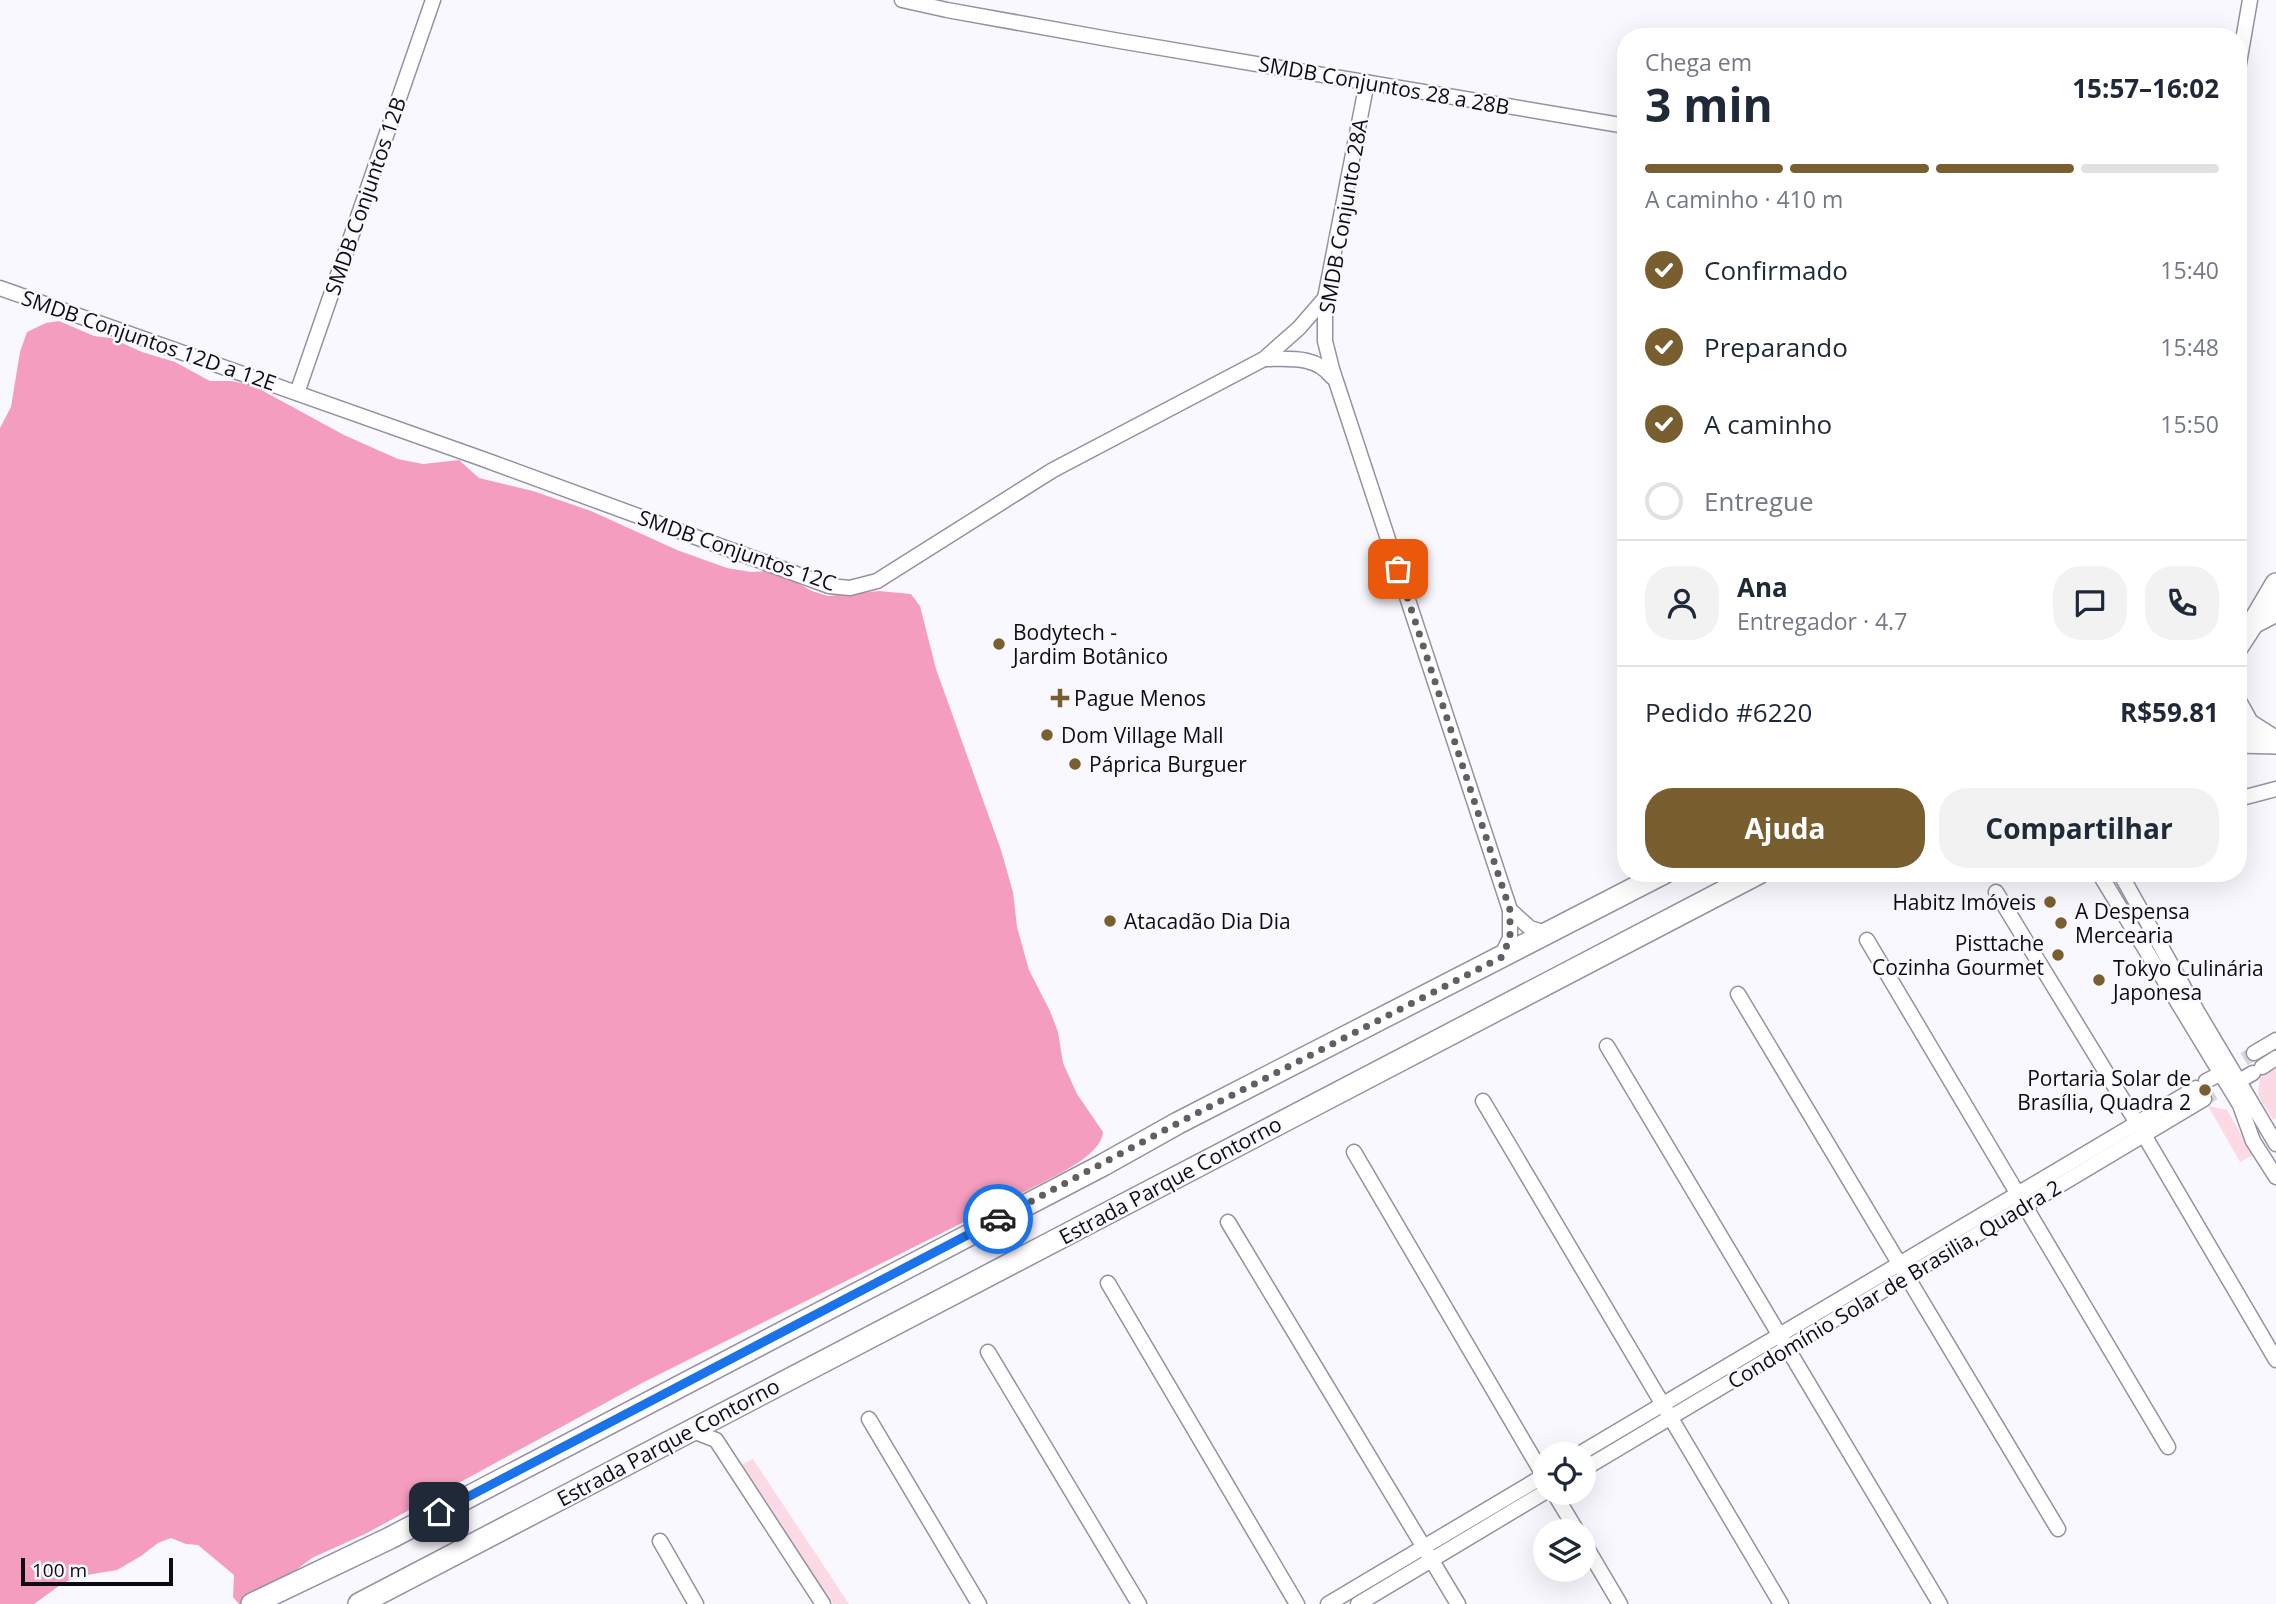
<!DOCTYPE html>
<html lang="pt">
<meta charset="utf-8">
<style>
body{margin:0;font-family:"Open Sans",sans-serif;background:#f2f2f3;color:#1f2937;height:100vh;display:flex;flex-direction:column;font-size:26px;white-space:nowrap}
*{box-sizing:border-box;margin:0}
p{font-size:23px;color:#747a83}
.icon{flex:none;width:38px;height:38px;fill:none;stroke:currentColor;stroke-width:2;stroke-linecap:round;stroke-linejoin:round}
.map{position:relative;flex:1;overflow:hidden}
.sheet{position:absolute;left:1617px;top:28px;width:630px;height:854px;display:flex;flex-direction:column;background:#fff;border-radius:28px;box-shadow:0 7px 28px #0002}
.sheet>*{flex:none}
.controls{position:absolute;left:1533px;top:1442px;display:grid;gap:14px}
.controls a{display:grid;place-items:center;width:63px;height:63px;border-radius:50%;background:#fff;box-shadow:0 7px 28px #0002;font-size:35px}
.scale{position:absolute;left:21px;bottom:18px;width:152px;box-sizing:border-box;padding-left:7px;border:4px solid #0d0c11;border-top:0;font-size:19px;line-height:24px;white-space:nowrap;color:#0d0c11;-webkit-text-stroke:5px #faf8ff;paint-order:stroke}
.pin{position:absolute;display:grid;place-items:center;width:60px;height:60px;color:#fff;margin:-30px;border-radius:14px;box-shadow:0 4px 10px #0006}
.courier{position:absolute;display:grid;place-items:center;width:70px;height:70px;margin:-35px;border:5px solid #1a73e8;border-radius:50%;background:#fff;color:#222;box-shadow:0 2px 9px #0007}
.overview em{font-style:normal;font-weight:700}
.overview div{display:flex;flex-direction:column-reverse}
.overview{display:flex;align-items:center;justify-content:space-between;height:119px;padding:0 28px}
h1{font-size:46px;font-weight:700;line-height:52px}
.bar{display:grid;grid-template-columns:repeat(4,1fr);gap:10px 7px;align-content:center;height:84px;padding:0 28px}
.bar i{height:9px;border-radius:5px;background:#e0e1e3}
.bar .current{background:#795e30}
.bar p{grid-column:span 4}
.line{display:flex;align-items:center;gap:18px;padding:0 28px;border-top:2px solid #e0e1e3}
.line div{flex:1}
.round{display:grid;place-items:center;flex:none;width:74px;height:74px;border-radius:28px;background:#f2f2f3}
ol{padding:0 28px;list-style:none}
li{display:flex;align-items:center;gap:21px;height:77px}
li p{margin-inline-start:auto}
li .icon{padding:7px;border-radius:50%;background:#795e30;color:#fff;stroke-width:4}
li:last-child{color:#747a83}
li i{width:38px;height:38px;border:4px solid #e0e1e3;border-radius:50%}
.action{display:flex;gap:14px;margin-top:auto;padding:14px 28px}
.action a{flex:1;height:80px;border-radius:28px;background:#795e30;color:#fff;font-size:28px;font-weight:700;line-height:80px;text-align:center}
.action a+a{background:#f2f2f3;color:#1f2937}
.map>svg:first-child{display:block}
</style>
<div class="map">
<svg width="2276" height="1604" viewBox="0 0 2276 1604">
<rect width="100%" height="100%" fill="#faf8ff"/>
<g fill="#fbdae5">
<polygon points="2276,1066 2276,1118 2273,1120 2258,1095 2260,1076"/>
<polygon points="2208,1106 2227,1110 2253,1155 2240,1162"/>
<polygon points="753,1459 849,1604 833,1604 741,1465"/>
</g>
<path fill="#f59dbf" d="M59,321L94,336L111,338L142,352L175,362L210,381H232L254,386L344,435L398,459L423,464L459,460L479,478L533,491L591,511L677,550L727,568L751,572L767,571L787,577L812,591L828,596L879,591L911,594L920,606L936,669L1001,850L1013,892L1017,927L1029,970L1050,1011L1058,1032L1063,1063L1077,1094L1103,1132C1102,1154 1060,1173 1042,1183L642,1383L367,1533L312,1558L251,1604H239L233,1597L234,1575L198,1545L186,1544L171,1538L158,1543L141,1556L117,1570L81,1576L63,1583L34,1604H0V428L11,407L20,352L27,332L46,323Z"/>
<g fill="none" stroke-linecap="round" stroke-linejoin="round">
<g stroke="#d6d5db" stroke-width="14" stroke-dasharray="14 7" stroke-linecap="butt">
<polyline points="2244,1059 2254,1053"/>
<polyline points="2204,1099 2214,1093"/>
</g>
<defs>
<g id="minor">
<polyline points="902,0 947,10 1114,40 1626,126"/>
<polyline points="2238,69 2250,0"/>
<polyline points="1367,82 1325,298 1325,341 1332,369 1510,910 1510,938 1502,955"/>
<polyline points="0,288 480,458 829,586 850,588 877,581 1053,470 1264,359 1299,328 1325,298"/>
<path d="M1264,359C1288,359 1316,355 1332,377"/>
<polyline points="297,393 433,0"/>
<polyline points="2238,799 2276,789"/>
<polyline points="2099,873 2240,1105 2253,1141 2276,1177"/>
<polyline points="2120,873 2197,1011 2276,1144"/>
<polyline points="1996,892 2137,1123 2276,1360"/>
<polyline points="1510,910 1530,928 1549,934"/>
<polyline points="1867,940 2168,1447"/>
<polyline points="1738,994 2058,1529"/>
<polyline points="1607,1046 1940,1604"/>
<polyline points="2254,1053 2276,1040"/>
<polyline points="2262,1067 2276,1058"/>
<polyline points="2206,1081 2220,1074"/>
<polyline points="2239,1081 2253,1073"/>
<polyline points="1483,1101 1781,1604"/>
<polyline points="1354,1152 1545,1478"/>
<polyline points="1228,1222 1458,1604"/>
<polyline points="1108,1283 1297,1604"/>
<polyline points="988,1352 1139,1604"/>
<polyline points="869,1419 979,1604"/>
<polyline points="690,1430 716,1440 823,1604"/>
<polyline points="1579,1454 2196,1088"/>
<polyline points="1584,1469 2204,1099"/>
<polyline points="1554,1493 1577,1531"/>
<polyline points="660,1541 696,1604"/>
<polyline points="1584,1543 1620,1604"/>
<polyline points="1328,1604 1545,1475"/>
<polyline points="1358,1604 1545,1492"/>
</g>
<g id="highway">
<polyline points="2253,623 2276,584"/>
<polyline points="2238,646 2253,623 2276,611"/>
<polyline points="2238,706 2248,724 2276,742"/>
<polyline points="2238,742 2276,743"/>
<polyline points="252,1604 390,1538 1103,1165 1178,1123 1664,873"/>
<polyline points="359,1604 1759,873"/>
</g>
</defs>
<use href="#minor" stroke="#9591a1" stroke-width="17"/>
<use href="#highway" stroke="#9591a1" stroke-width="24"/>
<use href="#minor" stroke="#fff" stroke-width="14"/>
<use href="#highway" stroke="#fff" stroke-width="21"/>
</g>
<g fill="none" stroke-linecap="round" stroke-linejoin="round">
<polyline stroke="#605f64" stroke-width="7" stroke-dasharray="0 12.6" points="998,1219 1178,1123 1502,957 1510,938 1510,910 1398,569"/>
<polyline stroke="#1a73e8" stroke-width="9" points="439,1512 998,1219"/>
</g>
<g fill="#795e30" stroke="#faf8ff" stroke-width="2.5">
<circle cx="999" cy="644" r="7"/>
<path d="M1056.5 687.5h7v7h7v7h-7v7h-7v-7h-7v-7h7z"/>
<circle cx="1047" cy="735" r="7"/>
<circle cx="1075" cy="764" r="7"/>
<circle cx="2050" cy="902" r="7"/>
<circle cx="1110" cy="921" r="7"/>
<circle cx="2061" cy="923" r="7"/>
<circle cx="2058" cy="955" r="7"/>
<circle cx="2099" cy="980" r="7"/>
<circle cx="2205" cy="1090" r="7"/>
</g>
<g text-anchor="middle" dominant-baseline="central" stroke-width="5" stroke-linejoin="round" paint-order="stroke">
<g font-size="21" fill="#0d0c11" stroke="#faf8ff">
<text transform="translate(1384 85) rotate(10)">SMDB Conjuntos 28 a 28B</text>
<text transform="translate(365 196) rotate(-71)">SMDB Conjuntos 12B</text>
<text transform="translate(1343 216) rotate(-80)">SMDB Conjunto 28A</text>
<text transform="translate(149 340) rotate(19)">SMDB Conjuntos 12D a 12E</text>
<text transform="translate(737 550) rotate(19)">SMDB Conjuntos 12C</text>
<text transform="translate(1170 1180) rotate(-28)">Estrada Parque Contorno</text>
<text transform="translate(1894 1284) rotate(-31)">Condomínio Solar de Brasilia, Quadra 2</text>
<text transform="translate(668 1442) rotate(-28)">Estrada Parque Contorno</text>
</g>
<g font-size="21" fill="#0d0c11" stroke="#faf8ff" text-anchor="start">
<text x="1013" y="632">Bodytech -<tspan x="1013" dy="24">Jardim Botânico</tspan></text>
<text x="1074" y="698">Pague Menos</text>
<text x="1061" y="735">Dom Village Mall</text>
<text x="1089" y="764">Páprica Burguer</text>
<text x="2036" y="902" text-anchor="end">Habitz Imóveis</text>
<text x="2075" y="911">A Despensa<tspan x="2075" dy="24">Mercearia</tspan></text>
<text x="1124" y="921">Atacadão Dia Dia</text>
<text x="2044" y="943" text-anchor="end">Pisttache<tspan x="2044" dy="24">Cozinha Gourmet</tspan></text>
<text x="2113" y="968">Tokyo Culinária<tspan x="2113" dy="24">Japonesa</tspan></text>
<text x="2191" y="1078" text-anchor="end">Portaria Solar de<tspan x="2191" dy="24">Brasília, Quadra 2</tspan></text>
</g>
</g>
</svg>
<div class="controls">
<a><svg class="icon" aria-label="locate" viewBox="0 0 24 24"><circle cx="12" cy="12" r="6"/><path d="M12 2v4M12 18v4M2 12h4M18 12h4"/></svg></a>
<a><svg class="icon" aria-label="layers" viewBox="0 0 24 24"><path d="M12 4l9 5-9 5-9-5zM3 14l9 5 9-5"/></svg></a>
</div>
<div class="scale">100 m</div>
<div class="pin" style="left:1398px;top:569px;background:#ea580c"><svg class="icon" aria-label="bag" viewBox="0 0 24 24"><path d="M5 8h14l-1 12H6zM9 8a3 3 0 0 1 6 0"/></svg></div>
<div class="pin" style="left:439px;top:1512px;background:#1f2937"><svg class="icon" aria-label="home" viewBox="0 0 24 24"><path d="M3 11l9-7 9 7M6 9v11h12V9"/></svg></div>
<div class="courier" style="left:998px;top:1219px"><svg class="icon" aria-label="car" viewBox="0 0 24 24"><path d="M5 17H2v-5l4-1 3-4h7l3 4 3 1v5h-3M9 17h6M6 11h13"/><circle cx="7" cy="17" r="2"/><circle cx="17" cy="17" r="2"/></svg></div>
<section class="sheet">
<div class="overview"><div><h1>3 min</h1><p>Chega em</p></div><em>15:57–16:02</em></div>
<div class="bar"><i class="current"></i><i class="current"></i><i class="current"></i><i></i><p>A caminho · 410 m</p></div>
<ol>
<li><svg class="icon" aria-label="check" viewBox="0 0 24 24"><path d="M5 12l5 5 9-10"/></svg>Confirmado<p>15:40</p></li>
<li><svg class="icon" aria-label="check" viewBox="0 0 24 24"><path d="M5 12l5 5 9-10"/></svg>Preparando<p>15:48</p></li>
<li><svg class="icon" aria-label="check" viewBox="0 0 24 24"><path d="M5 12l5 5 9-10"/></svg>A caminho<p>15:50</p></li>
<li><i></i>Entregue</li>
</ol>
<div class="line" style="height:126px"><a class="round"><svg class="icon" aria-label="person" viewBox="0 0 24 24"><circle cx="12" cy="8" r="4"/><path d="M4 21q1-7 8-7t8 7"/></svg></a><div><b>Ana</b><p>Entregador · 4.7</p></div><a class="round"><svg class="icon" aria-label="chat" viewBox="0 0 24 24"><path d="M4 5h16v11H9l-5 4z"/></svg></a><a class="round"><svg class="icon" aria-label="phone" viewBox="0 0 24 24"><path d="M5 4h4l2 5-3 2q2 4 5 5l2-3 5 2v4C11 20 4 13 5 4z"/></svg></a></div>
<div class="line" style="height:91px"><div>Pedido #6220</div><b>R$59.81</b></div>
<div class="action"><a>Ajuda</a><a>Compartilhar</a></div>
</section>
</div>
